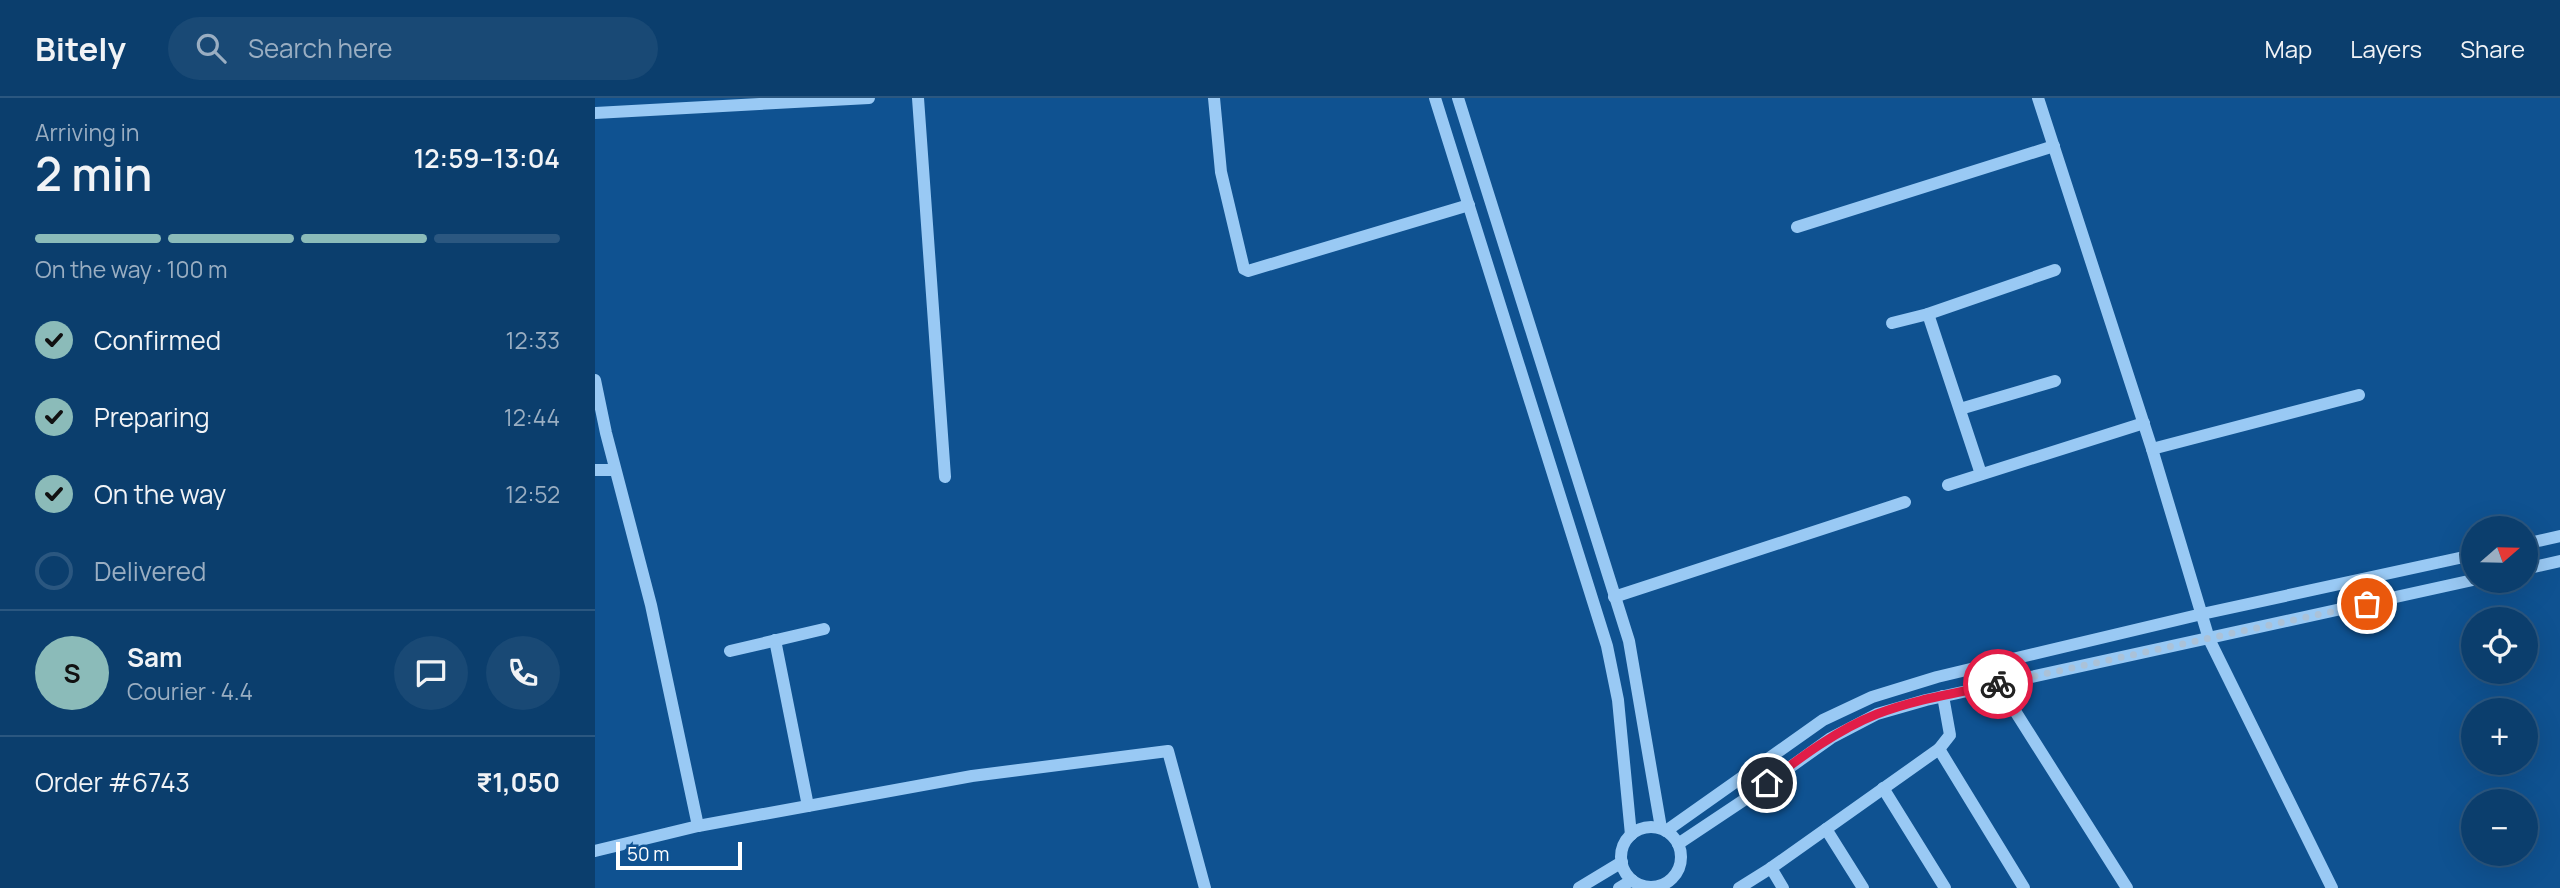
<!DOCTYPE html>
<meta charset="utf-8">
<style>
body{margin:0;font-family:Manrope,sans-serif;background:#194975;color:#f1f3f6;height:100vh;display:flex;flex-direction:column;font-size:26px;white-space:nowrap}
*{box-sizing:border-box;margin:0}
p{font-size:23px;color:#9aaec2}
.icon{flex:none;width:38px;height:38px;fill:none;stroke:currentColor;stroke-width:2;stroke-linecap:round;stroke-linejoin:round}
.map{position:relative;flex:1;overflow:hidden}
.panel{display:flex;flex-direction:column;background:#0b3e6d;width:595px}
.panel>*{flex:none}
.needle{width:46px;rotate:70deg}
.buttons{position:absolute;left:1866px;top:418px;display:grid;gap:14px}
.buttons a{display:grid;place-items:center;width:77px;height:77px;border-radius:50%;background:#0b3e6d;box-shadow:0 7px 28px #0002,0 0 0 2px #2b5780;font-size:35px}
.scale{position:absolute;left:21px;bottom:18px;width:126px;box-sizing:border-box;padding-left:7px;border:4px solid #fff;border-top:0;font-size:19px;line-height:24px;white-space:nowrap;color:#fff;-webkit-text-stroke:5px #0f5291;paint-order:stroke}
.pin{position:absolute;display:grid;place-items:center;width:60px;height:60px;color:#fff;margin:-30px;border:4px solid #fff;border-radius:50%;box-shadow:0 2px 7px #0007}
.courier{position:absolute;display:grid;place-items:center;width:70px;height:70px;margin:-35px;border:5px solid #e11d48;border-radius:50%;background:#fff;color:#222;box-shadow:0 2px 9px #0007}
.overview em{font-style:normal;font-weight:600}
.overview div{display:flex;flex-direction:column-reverse}
.overview{display:flex;align-items:center;justify-content:space-between;height:119px;padding:0 35px}
h1{font-size:46px;font-weight:600;line-height:52px}
.bar{display:grid;grid-template-columns:repeat(4,1fr);gap:10px 7px;align-content:center;height:84px;padding:0 35px}
.bar i{height:9px;border-radius:5px;background:#2b5780}
.bar .active{background:#8bbbb9}
.bar p{grid-column:span 4}
.line{display:flex;align-items:center;gap:18px;padding:0 35px;border-top:2px solid #2b5780}
.line div{flex:1}
.round{display:grid;place-items:center;flex:none;width:74px;height:74px;border-radius:37px;background:#194975}
ol{padding:0 35px;list-style:none}
li{display:flex;align-items:center;gap:21px;height:77px}
li p{margin-inline-start:auto}
li .icon{padding:7px;border-radius:50%;background:#8bbbb9;color:#111;stroke-width:4}
li:last-child{color:#9aaec2}
li i{width:38px;height:38px;border:4px solid #2b5780;border-radius:50%}
header{display:flex;align-items:center;gap:42px;box-sizing:border-box;height:98px;padding:0 35px;background:#0b3e6d;border-bottom:2px solid #2b5780}
header strong{font-size:33px}
nav{display:flex;gap:38px;margin-inline-start:auto;font-size:24px}
.search{width:490px;height:63px;background:#194975;display:flex;align-items:center;gap:18px;box-sizing:border-box;padding:0 24px;border-radius:38px;color:#9aaec2;font-size:26px}
main{display:flex;flex:1;min-height:0}
.map>svg:first-child{display:block}
</style>
<header>
<strong>Bitely</strong>
<div class="search"><svg class="icon" aria-label="search" viewBox="0 0 24 24"><circle cx="10" cy="10" r="6"/><path d="M15 15l6 6"/></svg>Search here</div>
<nav><a>Map</a><a>Layers</a><a>Share</a></nav>
</header>
<main>
<section class="panel">
<div class="overview"><div><h1>2 min</h1><p>Arriving in</p></div><em>12:59–13:04</em></div>
<div class="bar"><i class="active"></i><i class="active"></i><i class="active"></i><i></i><p>On the way · 100 m</p></div>
<ol>
<li><svg class="icon" aria-label="check" viewBox="0 0 24 24"><path d="M5 12l5 5 9-10"/></svg>Confirmed<p>12:33</p></li>
<li><svg class="icon" aria-label="check" viewBox="0 0 24 24"><path d="M5 12l5 5 9-10"/></svg>Preparing<p>12:44</p></li>
<li><svg class="icon" aria-label="check" viewBox="0 0 24 24"><path d="M5 12l5 5 9-10"/></svg>On the way<p>12:52</p></li>
<li><i></i>Delivered</li>
</ol>
<div class="line" style="height:126px"><b class="round" style="background:#8bbbb9;color:#111">S</b><div><b>Sam</b><p>Courier · 4.4</p></div><a class="round"><svg class="icon" aria-label="chat" viewBox="0 0 24 24"><path d="M4 5h16v11H9l-5 4z"/></svg></a><a class="round"><svg class="icon" aria-label="phone" viewBox="0 0 24 24"><path d="M5 4h4l2 5-3 2q2 4 5 5l2-3 5 2v4C11 20 4 13 5 4z"/></svg></a></div>
<div class="line" style="height:91px"><div>Order #6743</div><b>₹1,050</b></div>
</section>
<div class="map">
<svg width="1965" height="790" viewBox="0 0 1965 790">
<rect width="100%" height="100%" fill="#0f5291"/>
<g fill="none" stroke-linecap="round" stroke-linejoin="round">
<g stroke="#99c9f4" stroke-width="12">
<polyline points="323,0 350,379"/>
<polyline points="619,0 626,74 649,171 653,173 874,107"/>
<polyline points="840,0 1012,548 1023,602 1036,737"/>
<polyline points="863,0 1034,543 1066,730"/>
<polyline points="1443,0 1557,351 1614,541 1737,790"/>
<polyline points="0,15 274,0"/>
<polyline points="1202,129 1459,48"/>
<polyline points="1333,216 1460,172"/>
<polyline points="1297,225 1333,216 1386,376"/>
<polyline points="0,282 11,335 56,507 103,728 0,753"/>
<polyline points="1365,311 1460,283"/>
<polyline points="1557,351 1764,297"/>
<polyline points="0,372 20,372"/>
<polyline points="1353,387 1549,325"/>
<polyline points="1930,446 1965,438"/>
<polyline points="1930,471 1965,463"/>
<polyline points="1019,499 1310,404"/>
<polyline points="180,542 213,708"/>
<polyline points="135,553 229,531"/>
<polyline points="1391,567 1532,790"/>
<polyline points="1344,651 1355,637 1348,598"/>
<polyline points="1288,690 1350,790"/>
<polyline points="103,728 377,678 573,653 610,790"/>
<circle cx="1056" cy="759" r="30"/>
<polyline points="1231,731 1268,790"/>
<polyline points="1071,733 1228,622 1277,599 1342,579 1607,516 1878,457"/>
<polyline points="1083,746 1152,700 1236,640 1282,616 1331,602 1878,482"/>
<polyline points="1176,770 1188,790"/>
<polyline points="984,790 1027,764"/>
<polyline points="1024,790 1037,782"/>
<polyline points="1144,790 1176,770 1344,651 1429,790"/>
</g>
</g>
<g fill="none" stroke-linecap="round" stroke-linejoin="round">
<polyline stroke="#abc2d8" stroke-width="7" stroke-dasharray="0 12.6" points="1403,586 1772,506"/>
<path stroke="#e11d48" stroke-width="9" d="M1172,685C1206,659 1242,632 1282,616C1320,601 1363,595 1403,586"/>
</g>
</svg>
<div class="buttons">
<a><svg class="needle" viewBox="-14 -14 28 28"><path d="M0-13l5 13h-10z" fill="#e53935"/><path d="M0 13l5-13h-10z" fill="#9aaec2"/></svg></a>
<a><svg class="icon" aria-label="locate" viewBox="0 0 24 24"><circle cx="12" cy="12" r="6"/><path d="M12 2v4M12 18v4M2 12h4M18 12h4"/></svg></a>
<a>+</a>
<a>−</a>
</div>
<div class="scale">50 m</div>
<div class="pin" style="left:1772px;top:506px;background:#ea580c"><svg class="icon" aria-label="bag" viewBox="0 0 24 24"><path d="M5 8h14l-1 12H6zM9 8a3 3 0 0 1 6 0"/></svg></div>
<div class="pin" style="left:1172px;top:685px;background:#1f2937"><svg class="icon" aria-label="home" viewBox="0 0 24 24"><path d="M3 11l9-7 9 7M6 9v11h12V9"/></svg></div>
<div class="courier" style="left:1403px;top:586px"><svg class="icon" aria-label="bike" viewBox="0 0 24 24"><circle cx="6" cy="16" r="4"/><circle cx="18" cy="16" r="4"/><path d="M6 16l4-8h5l3 8M10 8l3 8H6M13 5h3"/></svg></div>
</div>
</main>
